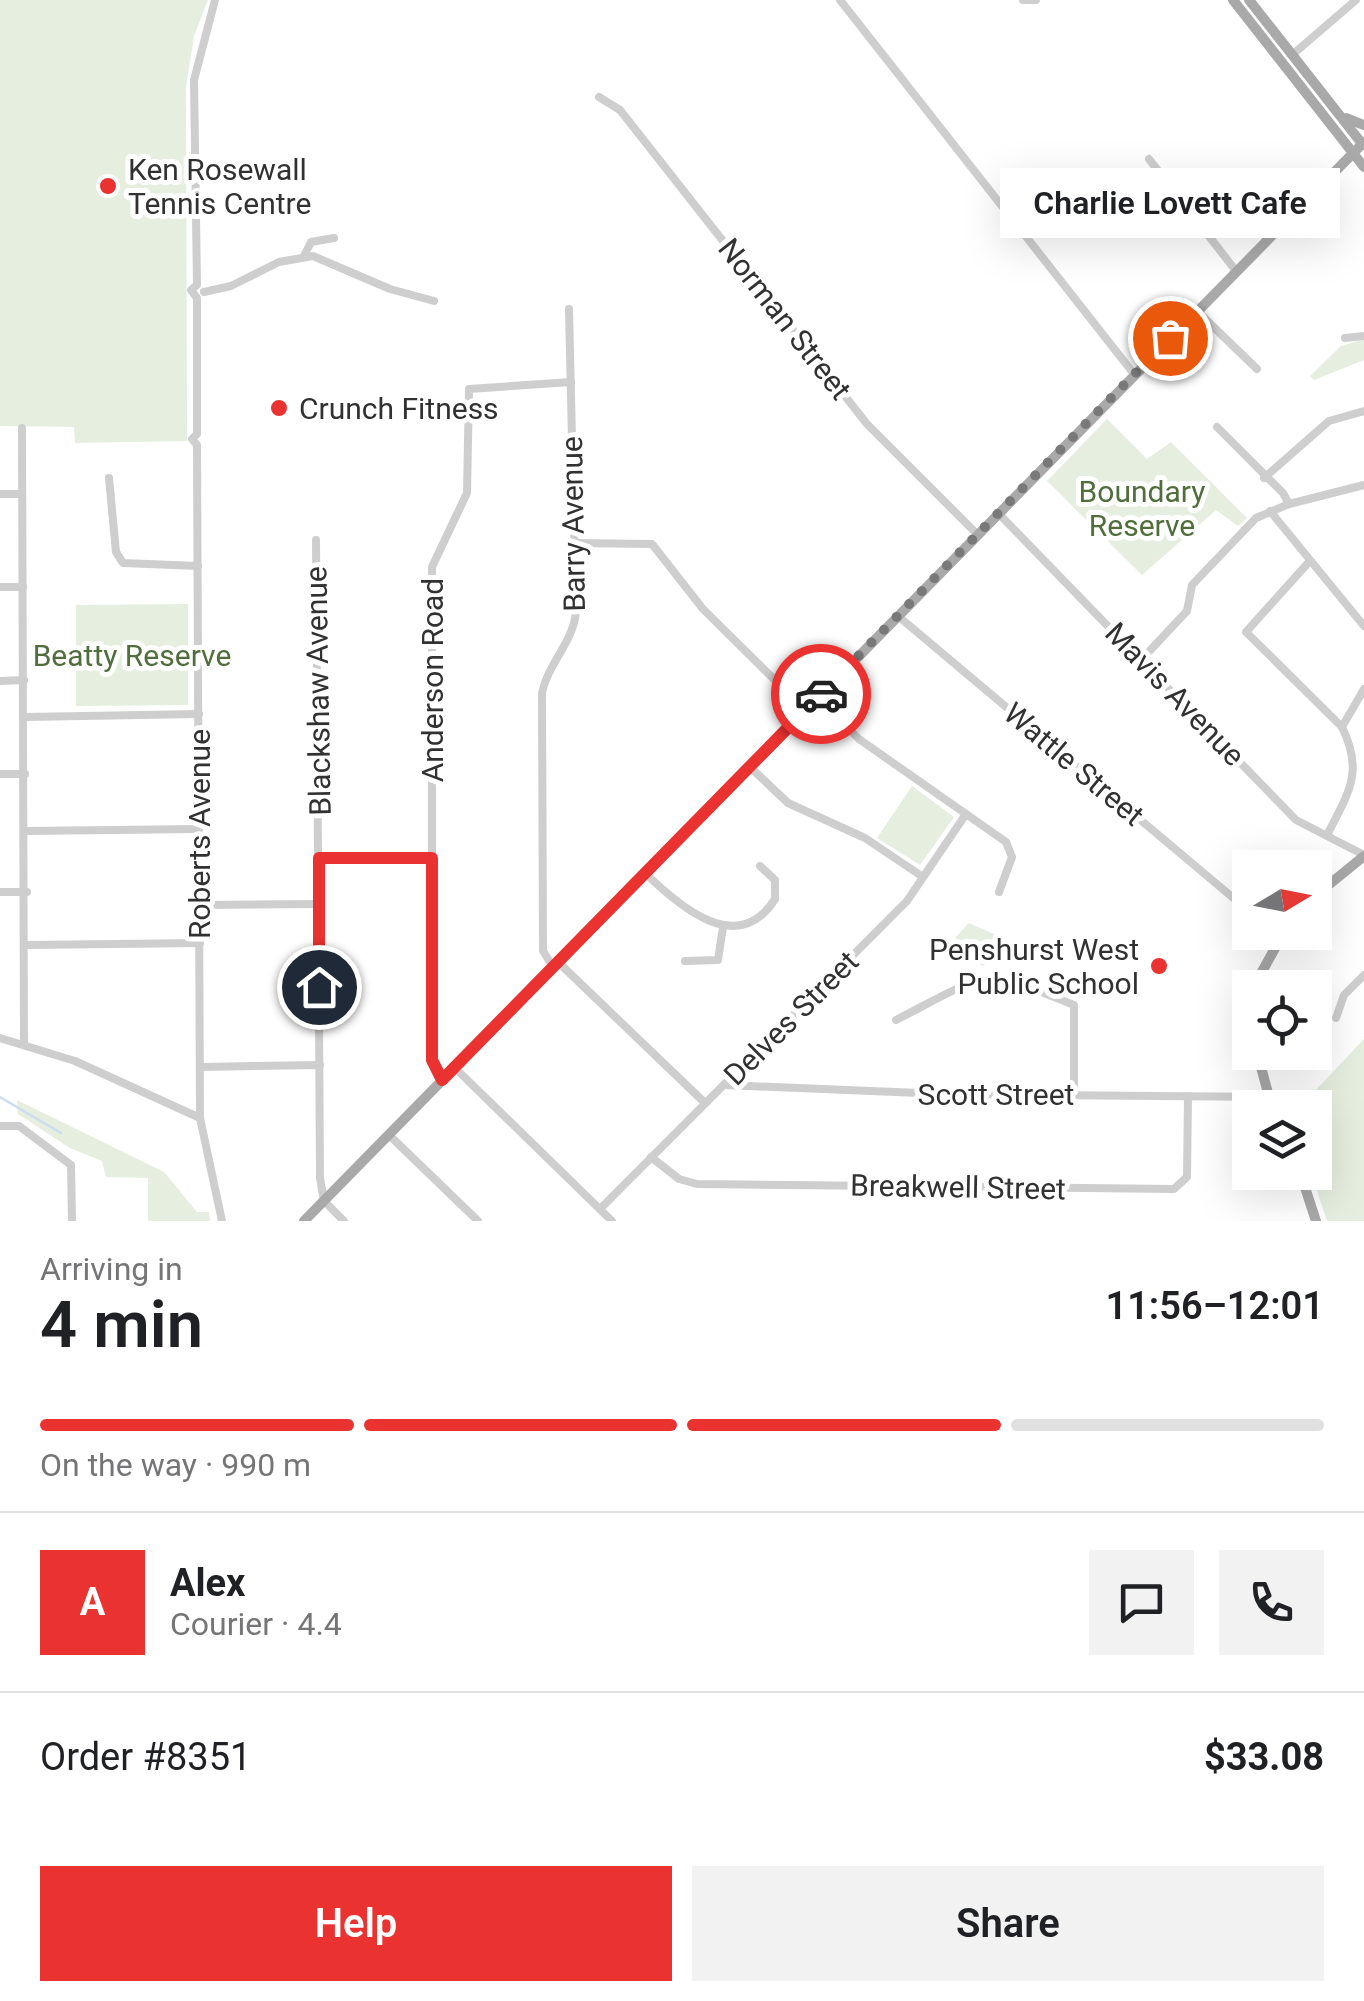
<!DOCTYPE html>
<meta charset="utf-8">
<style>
body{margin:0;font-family:Roboto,sans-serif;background:#f2f2f2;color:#202124;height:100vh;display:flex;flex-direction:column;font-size:38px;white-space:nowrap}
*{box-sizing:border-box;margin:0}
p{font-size:32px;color:#757577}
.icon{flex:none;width:55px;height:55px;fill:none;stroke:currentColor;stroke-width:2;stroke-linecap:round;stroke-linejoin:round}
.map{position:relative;height:1221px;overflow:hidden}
.details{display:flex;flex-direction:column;background:#fff;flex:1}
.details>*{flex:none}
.needle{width:65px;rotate:80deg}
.controls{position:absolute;left:1232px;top:850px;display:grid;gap:20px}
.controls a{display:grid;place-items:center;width:100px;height:100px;border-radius:0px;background:#fff;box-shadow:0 10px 40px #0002;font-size:50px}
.pin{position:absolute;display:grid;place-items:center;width:85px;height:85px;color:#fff;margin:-42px;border:5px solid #fff;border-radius:50%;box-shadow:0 2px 10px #0007}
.courier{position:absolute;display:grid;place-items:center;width:100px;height:100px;margin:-50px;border:8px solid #ea3230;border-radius:50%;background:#fff;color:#222;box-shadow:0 2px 12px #0007}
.bubble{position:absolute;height:70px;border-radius:0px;background:#fff;box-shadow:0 10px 40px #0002;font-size:32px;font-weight:600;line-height:70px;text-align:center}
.overview em{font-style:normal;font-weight:600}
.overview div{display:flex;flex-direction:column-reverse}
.overview{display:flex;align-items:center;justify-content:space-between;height:170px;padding:0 40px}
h1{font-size:65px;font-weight:600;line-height:75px}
.bar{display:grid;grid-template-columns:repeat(4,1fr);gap:15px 10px;align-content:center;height:120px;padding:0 40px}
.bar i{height:12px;border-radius:8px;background:#e0e0e0}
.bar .on{background:#ea3230}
.bar p{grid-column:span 4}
.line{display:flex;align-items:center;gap:25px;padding:0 40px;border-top:2px solid #e0e0e0}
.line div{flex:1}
.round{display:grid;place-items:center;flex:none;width:105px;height:105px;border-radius:0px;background:#f2f2f2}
.button{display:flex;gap:20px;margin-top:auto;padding:20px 40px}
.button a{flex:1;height:115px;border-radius:0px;background:#ea3230;color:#fff;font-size:40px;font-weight:600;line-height:115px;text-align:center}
.button a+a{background:#f2f2f2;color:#202124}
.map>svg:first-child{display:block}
</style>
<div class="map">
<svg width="1364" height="1221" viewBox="0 0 1364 1221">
<rect width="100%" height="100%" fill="#fff"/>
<g fill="#e5eedf">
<polygon points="0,0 208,0 194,36 186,87 187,441 75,443 74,427 0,426"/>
<polygon points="1364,339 1364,360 1314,380 1310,376 1341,346"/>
<polygon points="1107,419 1147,459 1171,442 1247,518 1238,526 1216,510 1142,575 1047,481"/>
<polygon points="188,604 188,705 76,706 76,605"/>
<polygon points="912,786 954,817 920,865 877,838"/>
<polygon points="969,923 1003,938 984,966 977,964 955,938"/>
<polygon points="1364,1039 1364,1221 1327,1221 1311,1173 1315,1172 1315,1108 1300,1107"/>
<polygon points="17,1100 164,1172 197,1212 209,1212 210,1221 148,1221 148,1178 106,1177 102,1161 70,1148 18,1114"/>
</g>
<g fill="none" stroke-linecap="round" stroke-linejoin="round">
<polyline stroke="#cbddee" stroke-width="2.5" points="0,1097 61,1133"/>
<g stroke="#cecece" stroke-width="8">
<polyline points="215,0 194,80 197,285 191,290 197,298 197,434 192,439 197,445 200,1118 222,1221"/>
<polyline points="840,0 1134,374"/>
<polyline points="1023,0 1036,0"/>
<polyline points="1292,55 1356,0"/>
<polyline points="599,97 620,110 867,424 978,535"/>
<polyline points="1149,159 1236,271"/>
<polyline points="304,256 311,242 334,238"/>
<polyline points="204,292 231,286 279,262 313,256 390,289 434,301"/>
<polyline points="1197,311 1257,369"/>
<polyline points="1345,338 1364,336"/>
<polyline points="1217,427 1283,493 1289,504"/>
<polyline points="22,428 24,1045"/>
<polyline points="109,478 116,552 123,563 198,566"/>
<polyline points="1264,478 1329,421 1364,411"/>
<polyline points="0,494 22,494"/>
<polyline points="1270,511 1364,626"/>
<polyline points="999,514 1296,820 1364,855"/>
<polyline points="316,540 320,1178 324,1201 344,1221"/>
<polyline points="575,543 652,544 703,609 805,710"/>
<polyline points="1308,563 1246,632 1342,727"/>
<polyline points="0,587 23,587"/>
<polyline points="898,616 1250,912"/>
<polyline points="1142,659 1187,611 1192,585 1256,518 1289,504 1364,485"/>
<polyline points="0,681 24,680"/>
<polyline points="817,698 859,739 1006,842 1012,857 999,892"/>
<polyline points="25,717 199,714"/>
<polyline points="750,767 788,803 865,838 923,877"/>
<polyline points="0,774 25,774"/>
<polyline points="26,831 199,829"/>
<path d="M1327,835C1349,792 1364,772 1342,727L1364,689"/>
<polyline points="319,858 432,858"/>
<path d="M645,873C679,906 738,958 775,899V880L760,866"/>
<polyline points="0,892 27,892"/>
<polyline points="200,905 319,904"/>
<polyline points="27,945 200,943"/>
<polyline points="685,961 718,960 723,927"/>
<polyline points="558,962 705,1103"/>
<path d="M553,967L543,951L542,693C548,663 573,643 576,612L569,309"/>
<polyline points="1336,1018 1344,995 1364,975"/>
<path d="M896,1020C986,974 978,966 1074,1005V1094"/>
<polyline points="0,1038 75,1061 200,1118"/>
<polyline points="200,1067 320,1065"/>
<polyline points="454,1067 612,1221"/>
<polyline points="442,1080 432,1060 432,567 467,493 469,389 571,382"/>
<polyline points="724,1085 944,1094 1269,1097"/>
<polyline points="0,1126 19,1126 71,1165 72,1221"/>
<polyline points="389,1135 478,1221"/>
<polyline points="651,1157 679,1179 697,1184 1174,1189 1187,1177 1188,1096"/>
<polyline points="600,1209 907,901 966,814"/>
</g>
<g stroke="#a9a9a9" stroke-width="10">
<polyline points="1233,0 1364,167"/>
<polyline points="1249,0 1363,145"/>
<polyline points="1346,118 1364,125"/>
<polyline points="1315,896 1364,856"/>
<polyline points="1253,988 1284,932"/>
<polyline points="1257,1052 1272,1108"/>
<polyline points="1300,1172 1316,1221"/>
<polyline points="304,1221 1364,142"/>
</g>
</g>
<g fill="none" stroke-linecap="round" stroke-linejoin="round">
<polyline stroke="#797979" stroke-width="10" stroke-dasharray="0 18" points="821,694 1170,338"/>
<polyline stroke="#ea3230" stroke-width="12" points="319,987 319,858 432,858 432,1060 442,1080 821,694"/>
</g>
<g fill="#ea3230" stroke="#fff" stroke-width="4">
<circle cx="108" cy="186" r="10"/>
<circle cx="279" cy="408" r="10"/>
<circle cx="1159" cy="966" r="10"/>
</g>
<g text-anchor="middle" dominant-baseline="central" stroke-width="10" stroke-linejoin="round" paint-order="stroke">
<g font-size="30" fill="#313131" stroke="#fff" text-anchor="start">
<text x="128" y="169">Ken Rosewall<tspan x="128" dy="34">Tennis Centre</tspan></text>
<text x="299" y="408">Crunch Fitness</text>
<text x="1139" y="949" text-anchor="end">Penshurst West<tspan x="1139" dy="34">Public School</tspan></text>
</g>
<g font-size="30" fill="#313131" stroke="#fff">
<text transform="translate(785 319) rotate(52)">Norman Street</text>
<text transform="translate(573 524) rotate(-91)">Barry Avenue</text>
<text transform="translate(432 680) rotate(-90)">Anderson Road</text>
<text transform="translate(318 691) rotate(-91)">Blackshaw Avenue</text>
<text transform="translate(1175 694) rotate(46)">Mavis Avenue</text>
<text transform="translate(1074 764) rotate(40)">Wattle Street</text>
<text transform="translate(199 834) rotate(-90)">Roberts Avenue</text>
<text transform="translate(791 1018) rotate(-45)">Delves Street</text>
<text x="996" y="1094">Scott Street</text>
<text transform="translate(958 1187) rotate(1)">Breakwell Street</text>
</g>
<g font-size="30" fill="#4f6e3c" stroke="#fff">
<text x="1142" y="491">Boundary<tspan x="1142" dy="34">Reserve</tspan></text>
<text x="132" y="655">Beatty Reserve</text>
</g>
</g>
</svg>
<div class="controls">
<a><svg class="needle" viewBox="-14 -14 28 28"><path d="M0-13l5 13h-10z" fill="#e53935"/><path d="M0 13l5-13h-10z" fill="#757577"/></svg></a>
<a><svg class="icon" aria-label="locate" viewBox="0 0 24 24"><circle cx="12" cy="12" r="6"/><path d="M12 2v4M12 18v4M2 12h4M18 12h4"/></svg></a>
<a><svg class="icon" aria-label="layers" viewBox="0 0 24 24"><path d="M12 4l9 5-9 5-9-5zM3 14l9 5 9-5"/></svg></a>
</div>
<div class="pin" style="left:1170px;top:338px;background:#ea580c"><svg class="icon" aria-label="bag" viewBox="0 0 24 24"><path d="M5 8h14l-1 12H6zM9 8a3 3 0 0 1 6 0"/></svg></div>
<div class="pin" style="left:319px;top:987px;background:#1f2937"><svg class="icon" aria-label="home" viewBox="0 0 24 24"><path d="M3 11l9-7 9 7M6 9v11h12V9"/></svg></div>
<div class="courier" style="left:821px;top:694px"><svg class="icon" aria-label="car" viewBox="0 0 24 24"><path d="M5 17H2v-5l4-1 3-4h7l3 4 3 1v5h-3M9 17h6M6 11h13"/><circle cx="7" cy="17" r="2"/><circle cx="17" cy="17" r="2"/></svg></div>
<div class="bubble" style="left:1000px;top:168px;width:340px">Charlie Lovett Cafe</div>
</div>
<section class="details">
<div class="overview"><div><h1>4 min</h1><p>Arriving in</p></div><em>11:56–12:01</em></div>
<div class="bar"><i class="on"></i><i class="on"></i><i class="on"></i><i></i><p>On the way · 990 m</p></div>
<div class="line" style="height:180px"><b class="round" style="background:#ea3230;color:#fff">A</b><div><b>Alex</b><p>Courier · 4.4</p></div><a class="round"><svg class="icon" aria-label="chat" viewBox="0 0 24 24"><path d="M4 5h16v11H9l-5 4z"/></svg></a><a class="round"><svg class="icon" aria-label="phone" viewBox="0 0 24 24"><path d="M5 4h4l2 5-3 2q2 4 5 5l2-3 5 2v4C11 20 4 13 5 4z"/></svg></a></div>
<div class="line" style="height:130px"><div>Order #8351</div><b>$33.08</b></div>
<div class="button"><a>Help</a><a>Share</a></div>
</section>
